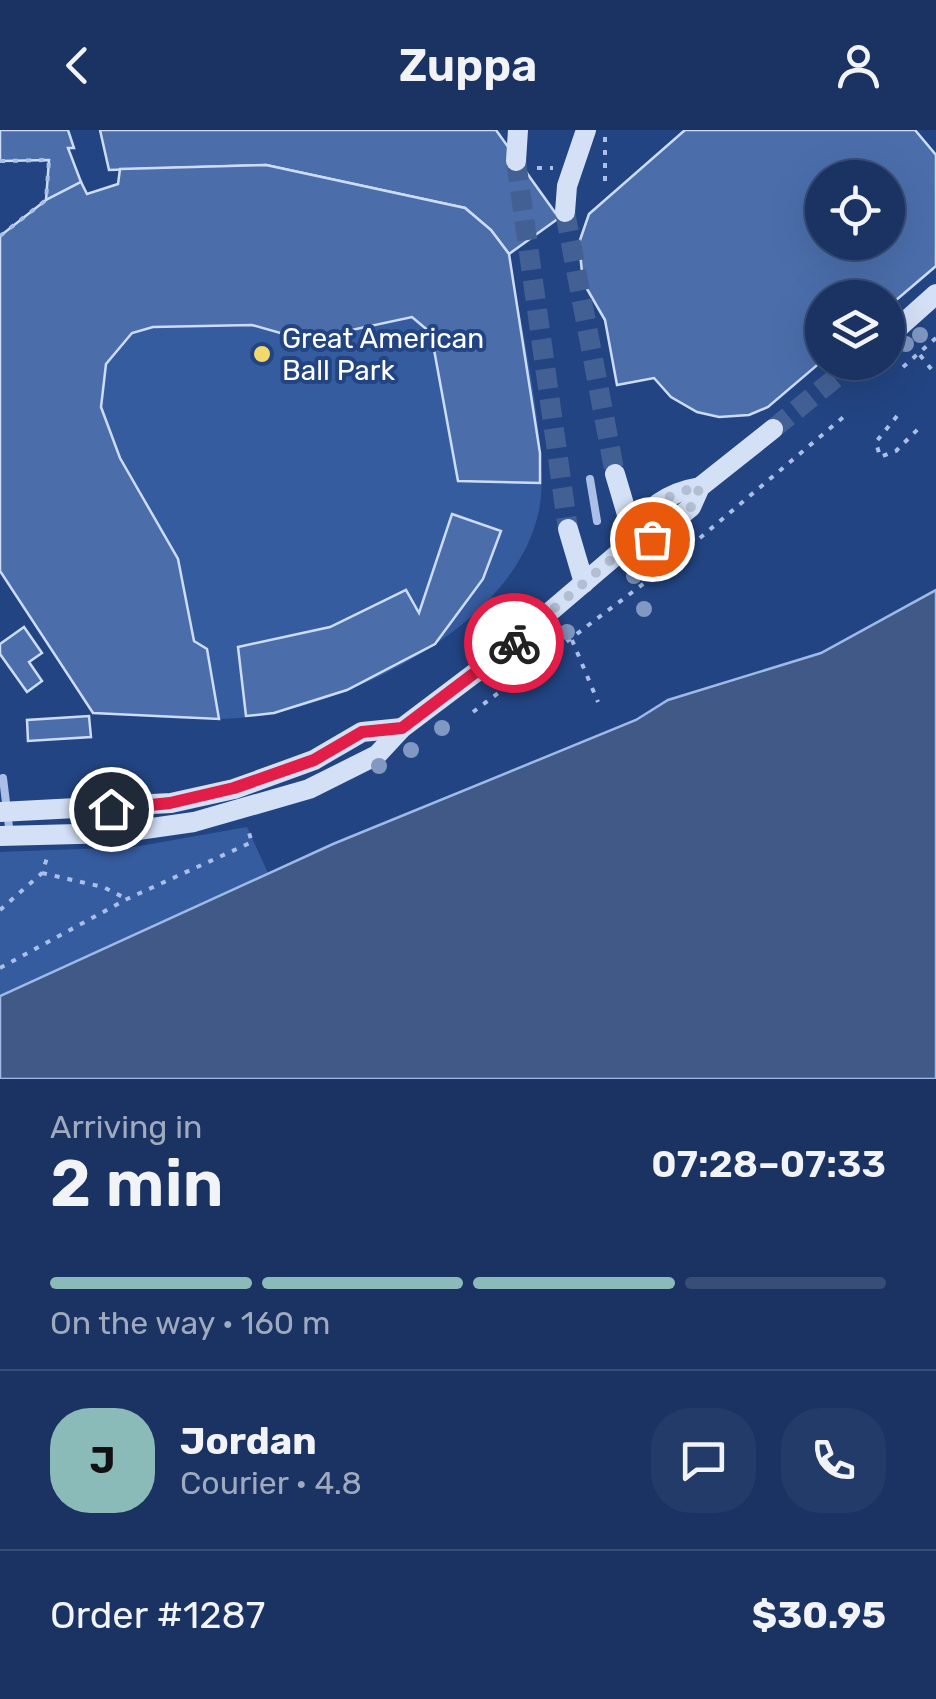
<!DOCTYPE html>
<meta charset="utf-8">
<style>
body{margin:0;font-family:Rubik,sans-serif;background:#233b68;color:#f1f3f6;height:100vh;display:flex;flex-direction:column;font-size:38px;white-space:nowrap}
*{box-sizing:border-box;margin:0}
p{font-size:32px;color:#9faabe}
.icon{flex:none;width:55px;height:55px;fill:none;stroke:currentColor;stroke-width:2;stroke-linecap:round;stroke-linejoin:round}
.map{position:relative;height:949px;overflow:hidden}
.sheet{display:flex;flex-direction:column;background:#1a3362;flex:1}
.sheet>*{flex:none}
.buttons{position:absolute;left:805px;top:30px;display:grid;gap:20px}
.buttons a{display:grid;place-items:center;width:100px;height:100px;border-radius:50%;background:#1a3362;box-shadow:0 10px 40px #0002,0 0 0 2px #384e77;font-size:50px}
.pin{position:absolute;display:grid;place-items:center;width:85px;height:85px;color:#fff;margin:-42px;border:5px solid #fff;border-radius:50%;box-shadow:0 2px 10px #0007}
.courier{position:absolute;display:grid;place-items:center;width:100px;height:100px;margin:-50px;border:8px solid #e11d48;border-radius:50%;background:#fff;color:#222;box-shadow:0 2px 12px #0007}
.summary em{font-style:normal;font-weight:600}
.summary div{display:flex;flex-direction:column-reverse}
.summary{display:flex;align-items:center;justify-content:space-between;height:170px;padding:0 50px}
h1{font-size:65px;font-weight:600;line-height:75px}
.bar{display:grid;grid-template-columns:repeat(4,1fr);gap:15px 10px;align-content:center;height:120px;padding:0 50px}
.bar i{height:12px;border-radius:8px;background:#384e77}
.bar .selected{background:#8bbbb9}
.bar p{grid-column:span 4}
.line{display:flex;align-items:center;gap:25px;padding:0 50px;border-top:2px solid #384e77}
.line div{flex:1}
.round{display:grid;place-items:center;flex:none;width:105px;height:105px;border-radius:40px;background:#233b68}
header{display:flex;justify-content:space-between;align-items:center;height:130px;padding:0 50px;background:#1a3362;font-size:45px;font-weight:600}
.map>svg:first-child{display:block}
</style>
<header><svg class="icon" aria-label="back" viewBox="0 0 24 24"><path d="M15 5l-7 7 7 7"/></svg>Zuppa<svg class="icon" aria-label="person" viewBox="0 0 24 24"><circle cx="12" cy="8" r="4"/><path d="M4 21q1-7 8-7t8 7"/></svg></header>
<div class="map">
<svg width="936" height="949" viewBox="0 0 936 949">
<rect width="100%" height="100%" fill="#224482"/>
<g fill="#365ca0">
<path d="M120,39L509,124C519,188 551,322 539,380C517,488 375,561 275,583C217,595 153,586 93,583L0,441V106L46,70L81,52L87,64L118,54Z"/>
<polygon points="247,697 268,743 0,866 0,722 134,717"/>
</g>
<polygon fill="#415987" stroke="#9dbae9" stroke-width="2.5" points="936,460 936,949 0,949 0,866 333,714 636,590 668,570 821,523"/>
<g fill="#4b6eab" stroke="#cddcf6" stroke-width="2.5" fill-rule="evenodd">
<polygon points="0,0 68,0 74,18 68,18 81,52 46,70 49,30 0,31"/>
<polygon points="100,0 496,0 559,88 509,124 491,100 465,78 266,35 109,40"/>
<path d="M685,0H915L936,25V136L888,177V168H822V231L768,277L749,285L719,287L697,282L671,267L654,248L617,255L605,190L583,152L579,113L589,84ZM822,48H888V112H822Z"/>
<polygon points="266,35 465,78 491,100 509,124 540,323 540,353 458,351 431,203 412,187 305,210 252,195 153,197 132,203 106,234 101,277 120,328 178,429 194,511 207,519 219,589 93,583 0,441 0,106 46,70 81,52 87,64 118,54 120,39"/>
<polygon points="452,384 501,401 483,449 435,514 347,560 274,583 246,586 238,517 330,497 406,460 419,483"/>
<polygon points="24,497 42,523 29,532 42,551 27,562 0,524 0,514"/>
<polygon points="89,586 91,607 28,611 27,590"/>
</g>
<g fill="none" stroke-linecap="round" stroke-linejoin="round">
<g stroke="#436095" stroke-width="20" stroke-dasharray="20 10" stroke-linecap="butt">
<polyline points="516,31 568,399"/>
<polyline points="565,82 615,344"/>
<polyline points="773,299 855,232"/>
</g>
<g stroke="#aac0e8" stroke-width="4" stroke-dasharray="5 8" stroke-linecap="butt">
<polyline points="605,7 605,52"/>
<polyline points="0,31 49,30 46,70 0,106"/>
<polyline points="537,38 553,38"/>
<polyline points="920,225 936,245"/>
<polyline points="903,237 936,208"/>
<polyline points="897,286 876,312 880,327 896,321 920,297"/>
<polyline points="572,510 598,572"/>
<polyline points="473,582 663,439 847,284"/>
<polyline points="42,743 103,757 127,769"/>
<polyline points="0,780 42,743 48,725"/>
<polyline points="0,838 127,769 252,712 247,697"/>
</g>
<g stroke="#aac0e8" stroke-width="8">
<polyline points="590,349 597,391"/>
<polyline points="3,648 10,705"/>
</g>
<g stroke="#d4e0f6" stroke-width="20">
<polyline points="516,31 518,0"/>
<polyline points="565,82 567,56 586,0"/>
<polyline points="889,206 936,164"/>
<polyline points="615,344 634,408"/>
<polyline points="568,399 584,453"/>
<polyline points="634,410 652,409 691,377 700,357 773,299"/>
<polyline points="0,682 171,673 234,659 314,630 362,602 402,598"/>
<path d="M0,706L117,703L194,692L309,659L377,625L402,598L504,521L634,410C642,378 669,362 700,357"/>
</g>
</g>
<g fill="#8098c2">
<circle cx="920" cy="205" r="8"/>
<circle cx="906" cy="214" r="8"/>
<circle cx="678" cy="414" r="8"/>
<circle cx="651" cy="431" r="8"/>
<circle cx="634" cy="446" r="8"/>
<circle cx="644" cy="479" r="8"/>
<circle cx="567" cy="502" r="8"/>
<circle cx="550" cy="513" r="8"/>
<circle cx="539" cy="524" r="8"/>
<circle cx="503" cy="552" r="8"/>
<circle cx="442" cy="598" r="8"/>
<circle cx="411" cy="620" r="8"/>
<circle cx="379" cy="636" r="8"/>
</g>
<g fill="none" stroke-linecap="round" stroke-linejoin="round">
<path stroke="#b2bed3" stroke-width="10" stroke-dasharray="0 18" d="M514,513L634,410C642,378 669,363 700,357L691,377L652,409"/>
<polyline stroke="#e11d48" stroke-width="12" points="111,679 170,673 234,658 314,630 362,602 402,598 514,513"/>
</g>
<circle fill="#f3d86c" stroke="#224482" stroke-width="4" cx="262" cy="224" r="10"/>
<g text-anchor="middle" dominant-baseline="central" stroke-width="8" stroke-linejoin="round" paint-order="stroke">
<g font-size="28" fill="#fff" stroke="#224482" text-anchor="start">
<text x="282" y="208">Great American<tspan x="282" dy="32">Ball Park</tspan></text>
</g>
</g>
</svg>
<div class="buttons">
<a><svg class="icon" aria-label="locate" viewBox="0 0 24 24"><circle cx="12" cy="12" r="6"/><path d="M12 2v4M12 18v4M2 12h4M18 12h4"/></svg></a>
<a><svg class="icon" aria-label="layers" viewBox="0 0 24 24"><path d="M12 4l9 5-9 5-9-5zM3 14l9 5 9-5"/></svg></a>
</div>
<div class="pin" style="left:652px;top:409px;background:#ea580c"><svg class="icon" aria-label="bag" viewBox="0 0 24 24"><path d="M5 8h14l-1 12H6zM9 8a3 3 0 0 1 6 0"/></svg></div>
<div class="pin" style="left:111px;top:679px;background:#1f2937"><svg class="icon" aria-label="home" viewBox="0 0 24 24"><path d="M3 11l9-7 9 7M6 9v11h12V9"/></svg></div>
<div class="courier" style="left:514px;top:513px"><svg class="icon" aria-label="bike" viewBox="0 0 24 24"><circle cx="6" cy="16" r="4"/><circle cx="18" cy="16" r="4"/><path d="M6 16l4-8h5l3 8M10 8l3 8H6M13 5h3"/></svg></div>
</div>
<section class="sheet">
<div class="summary"><div><h1>2 min</h1><p>Arriving in</p></div><em>07:28–07:33</em></div>
<div class="bar"><i class="selected"></i><i class="selected"></i><i class="selected"></i><i></i><p>On the way · 160 m</p></div>
<div class="line" style="height:180px"><b class="round" style="background:#8bbbb9;color:#111">J</b><div><b>Jordan</b><p>Courier · 4.8</p></div><a class="round"><svg class="icon" aria-label="chat" viewBox="0 0 24 24"><path d="M4 5h16v11H9l-5 4z"/></svg></a><a class="round"><svg class="icon" aria-label="phone" viewBox="0 0 24 24"><path d="M5 4h4l2 5-3 2q2 4 5 5l2-3 5 2v4C11 20 4 13 5 4z"/></svg></a></div>
<div class="line" style="height:130px"><div>Order #1287</div><b>$30.95</b></div>
</section>
